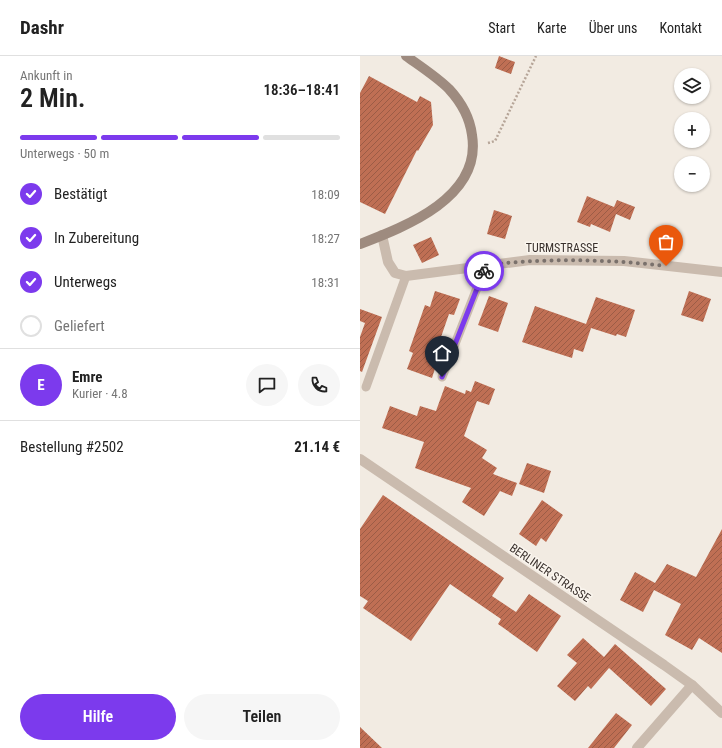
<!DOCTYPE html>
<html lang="de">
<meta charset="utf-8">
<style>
body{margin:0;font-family:"Roboto Condensed",sans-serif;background:#f6f6f6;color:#222;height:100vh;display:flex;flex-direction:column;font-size:15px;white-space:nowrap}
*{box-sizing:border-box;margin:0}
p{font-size:13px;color:#767676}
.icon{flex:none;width:22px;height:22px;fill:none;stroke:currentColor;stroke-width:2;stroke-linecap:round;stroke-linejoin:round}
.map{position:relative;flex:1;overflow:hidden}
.panel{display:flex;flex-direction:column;background:#fff;width:360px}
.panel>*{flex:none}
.buttons{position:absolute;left:314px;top:12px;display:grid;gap:8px}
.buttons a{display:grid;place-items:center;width:36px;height:36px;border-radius:50%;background:#fff;box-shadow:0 1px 3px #0004;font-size:20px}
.pin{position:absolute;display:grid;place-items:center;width:34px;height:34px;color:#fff;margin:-41px -17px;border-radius:50% 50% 50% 0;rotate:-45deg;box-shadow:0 0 4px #0007}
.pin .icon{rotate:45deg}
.courier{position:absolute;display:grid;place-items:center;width:40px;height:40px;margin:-20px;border:3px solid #7c3aed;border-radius:50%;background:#fff;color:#222;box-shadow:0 1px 5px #0007}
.overview em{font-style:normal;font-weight:600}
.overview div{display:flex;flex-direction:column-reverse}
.overview{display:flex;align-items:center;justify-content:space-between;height:68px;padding:0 20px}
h1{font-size:26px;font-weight:600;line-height:30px}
.bar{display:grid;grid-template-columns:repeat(4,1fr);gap:6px 4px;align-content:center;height:48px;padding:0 20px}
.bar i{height:5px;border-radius:3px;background:#e0e0e0}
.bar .selected{background:#7c3aed}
.bar p{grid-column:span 4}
.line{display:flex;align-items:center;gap:10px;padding:0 20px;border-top:1px solid #e0e0e0}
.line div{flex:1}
.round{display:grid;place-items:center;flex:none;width:42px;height:42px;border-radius:21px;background:#f6f6f6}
ol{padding:0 20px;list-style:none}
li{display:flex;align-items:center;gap:12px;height:44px}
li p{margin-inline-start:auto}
li .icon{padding:4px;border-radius:50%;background:#7c3aed;color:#fff;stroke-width:4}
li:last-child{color:#767676}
li i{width:22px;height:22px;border:2px solid #e0e0e0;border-radius:50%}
.action{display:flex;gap:8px;margin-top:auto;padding:8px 20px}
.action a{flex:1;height:46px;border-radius:24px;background:#7c3aed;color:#fff;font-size:16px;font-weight:600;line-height:46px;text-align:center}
.action a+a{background:#f6f6f6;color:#222}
header{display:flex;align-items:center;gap:24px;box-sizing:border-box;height:56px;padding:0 20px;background:#fff;border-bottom:1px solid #e0e0e0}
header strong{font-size:19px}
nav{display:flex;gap:22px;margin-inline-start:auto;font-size:14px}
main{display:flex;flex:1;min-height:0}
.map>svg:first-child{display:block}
</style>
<header>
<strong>Dashr</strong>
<nav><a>Start</a><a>Karte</a><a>Über uns</a><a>Kontakt</a></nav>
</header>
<main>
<section class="panel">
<div class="overview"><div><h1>2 Min.</h1><p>Ankunft in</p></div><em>18:36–18:41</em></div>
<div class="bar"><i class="selected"></i><i class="selected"></i><i class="selected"></i><i></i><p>Unterwegs · 50 m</p></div>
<ol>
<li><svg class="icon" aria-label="check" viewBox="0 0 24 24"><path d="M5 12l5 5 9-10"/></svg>Bestätigt<p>18:09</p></li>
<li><svg class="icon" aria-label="check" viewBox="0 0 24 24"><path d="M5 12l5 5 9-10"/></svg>In Zubereitung<p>18:27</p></li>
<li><svg class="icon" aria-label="check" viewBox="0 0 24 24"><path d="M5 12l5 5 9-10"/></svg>Unterwegs<p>18:31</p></li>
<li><i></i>Geliefert</li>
</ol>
<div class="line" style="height:72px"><b class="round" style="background:#7c3aed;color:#fff">E</b><div><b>Emre</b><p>Kurier · 4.8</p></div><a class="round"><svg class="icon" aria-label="chat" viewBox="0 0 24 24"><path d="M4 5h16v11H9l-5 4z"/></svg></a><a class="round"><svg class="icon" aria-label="phone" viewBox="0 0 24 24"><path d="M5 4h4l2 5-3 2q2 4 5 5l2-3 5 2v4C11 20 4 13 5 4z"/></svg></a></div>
<div class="line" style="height:52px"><div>Bestellung #2502</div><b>21.14 €</b></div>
<div class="action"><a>Hilfe</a><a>Teilen</a></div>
</section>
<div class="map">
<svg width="362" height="692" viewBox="0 0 362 692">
<defs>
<pattern id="building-hatch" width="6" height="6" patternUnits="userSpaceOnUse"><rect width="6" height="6" fill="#bf6f54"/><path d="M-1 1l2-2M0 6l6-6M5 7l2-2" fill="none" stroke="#9c5c46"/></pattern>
</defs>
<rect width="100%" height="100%" fill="#f2ebe2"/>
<g fill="url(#building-hatch)">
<polygon points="139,0 155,6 151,18 135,12"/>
<polygon points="9,20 57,46 60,40 71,46 73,69 58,95 57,94 25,158 0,146 0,37"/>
<polygon points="227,140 254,151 257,144 275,151 270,164 256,158 250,176 231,168 230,171 217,166"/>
<polygon points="134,154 152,160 145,183 127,178"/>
<polygon points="71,181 79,199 62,207 53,189"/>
<polygon points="75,235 100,243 94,259 89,258 73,304 77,306 72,322 47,313 53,297 49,295 65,249 70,251"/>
<polygon points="329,235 351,243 343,266 321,259"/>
<polygon points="129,240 148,247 138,276 118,269"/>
<polygon points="236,241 275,254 266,281 257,278 256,280 231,272 223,296 214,293 212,302 162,286 175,250 226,268"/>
<polygon points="0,253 22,261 2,316 0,315 0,281 5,267 0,265"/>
<polygon points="115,325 135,333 129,349 117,345 104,380 127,394 122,402 137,412 133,418 157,427 152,440 140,435 124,460 102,446 111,432 55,412 64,386 22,372 30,350 57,360 60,350 76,355 85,330 105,338 106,334 111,336"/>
<polygon points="167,407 191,415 184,437 159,428"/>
<polygon points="23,439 144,522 132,540 156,556 169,538 201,560 177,596 138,568 141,563 90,528 51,585 3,552 8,545 0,540 0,473"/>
<polygon points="182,444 203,459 186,486 181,482 176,490 159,478"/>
<polygon points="362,473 362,597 339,582 332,594 305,579 321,548 294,534 283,556 260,544 275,516 295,527 307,508 336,521"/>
<polygon points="223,582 244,601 255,588 306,633 291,650 249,612 231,633 228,630 215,645 197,630 217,607 207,599"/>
<polygon points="256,657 272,669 254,692 228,692"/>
<polygon points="0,671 22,692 0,692"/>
</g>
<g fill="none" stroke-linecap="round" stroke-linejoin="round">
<polyline stroke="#b6a598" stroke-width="2.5" stroke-dasharray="2 2" stroke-linecap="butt" points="128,87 135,85 176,0"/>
<g stroke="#cabbae" stroke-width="9">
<polyline points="82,321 126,209"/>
<polyline points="6,331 46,220"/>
</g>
<g stroke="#cabbae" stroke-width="10">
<polyline points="22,179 28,206 35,217 46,220 170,204 264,205 362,216"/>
<polyline points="0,403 304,609 332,629 362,657"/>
<polyline points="277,692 332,629"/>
</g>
<path stroke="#9e8b7f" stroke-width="10" d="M0,188C47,170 122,141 112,79C110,63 101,46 89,33C77,21 60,10 46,0"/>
</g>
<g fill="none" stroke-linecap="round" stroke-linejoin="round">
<path stroke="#7a716c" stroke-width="4" stroke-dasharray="0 7.2" d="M124,215L126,209C186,202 246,203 306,210"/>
<polyline stroke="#7c3aed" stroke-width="5" points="82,321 124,215"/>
</g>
<g text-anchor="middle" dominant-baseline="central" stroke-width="3" stroke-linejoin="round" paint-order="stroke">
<g font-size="12" fill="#39302c" stroke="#faf5ee">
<text x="202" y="192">TURMSTRASSE</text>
<text transform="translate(190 517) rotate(34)">BERLINER STRASSE</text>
</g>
</g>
</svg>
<div class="buttons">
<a><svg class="icon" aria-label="layers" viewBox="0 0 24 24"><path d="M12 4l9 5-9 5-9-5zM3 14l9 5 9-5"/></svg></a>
<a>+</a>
<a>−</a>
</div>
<div class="pin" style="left:306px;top:210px;background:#ea580c"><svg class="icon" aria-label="bag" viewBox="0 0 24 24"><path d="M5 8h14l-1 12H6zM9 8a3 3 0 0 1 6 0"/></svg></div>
<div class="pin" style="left:82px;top:321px;background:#1f2937"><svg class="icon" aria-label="home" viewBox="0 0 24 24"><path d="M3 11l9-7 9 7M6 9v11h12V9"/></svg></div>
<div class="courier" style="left:124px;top:215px"><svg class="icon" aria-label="bike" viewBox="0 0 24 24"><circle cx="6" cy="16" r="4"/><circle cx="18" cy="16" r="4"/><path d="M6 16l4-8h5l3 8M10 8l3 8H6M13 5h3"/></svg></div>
</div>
</main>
